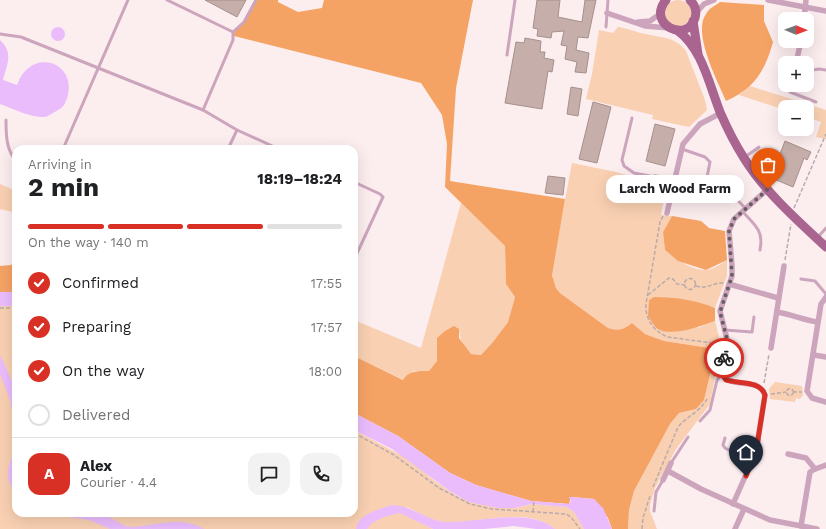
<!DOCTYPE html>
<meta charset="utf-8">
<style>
body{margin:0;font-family:"Work Sans",sans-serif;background:#f2f2f2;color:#202124;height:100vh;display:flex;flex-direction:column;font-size:15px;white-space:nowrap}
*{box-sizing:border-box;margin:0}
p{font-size:13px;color:#757577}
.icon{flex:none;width:22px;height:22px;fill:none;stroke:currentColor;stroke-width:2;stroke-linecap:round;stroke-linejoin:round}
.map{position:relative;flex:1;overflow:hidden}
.drawer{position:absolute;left:12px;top:145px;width:346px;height:372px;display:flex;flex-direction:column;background:#fff;border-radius:12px;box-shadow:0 4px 16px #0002}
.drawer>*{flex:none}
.needle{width:26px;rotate:91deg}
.buttons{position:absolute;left:778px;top:12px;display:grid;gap:8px}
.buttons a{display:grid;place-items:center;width:36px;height:36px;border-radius:8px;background:#fff;box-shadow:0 4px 16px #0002;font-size:20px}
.pin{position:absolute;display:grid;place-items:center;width:34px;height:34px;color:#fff;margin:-41px -17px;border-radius:50% 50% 50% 0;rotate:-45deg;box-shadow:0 0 4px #0007}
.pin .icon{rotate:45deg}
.courier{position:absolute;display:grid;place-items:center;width:40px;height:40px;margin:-20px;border:3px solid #d93025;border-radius:50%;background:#fff;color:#222;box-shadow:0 1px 5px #0007}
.bubble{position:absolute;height:28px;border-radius:12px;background:#fff;box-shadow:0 4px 16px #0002;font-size:13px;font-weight:700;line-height:28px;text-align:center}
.overview em{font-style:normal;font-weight:700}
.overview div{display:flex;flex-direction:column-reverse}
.overview{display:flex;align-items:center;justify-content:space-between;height:68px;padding:0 16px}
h1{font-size:26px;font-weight:700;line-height:30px}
.bar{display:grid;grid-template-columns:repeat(4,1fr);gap:6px 4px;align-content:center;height:48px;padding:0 16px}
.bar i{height:5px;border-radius:3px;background:#e0e0e0}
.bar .selected{background:#d93025}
.bar p{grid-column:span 4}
.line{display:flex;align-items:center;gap:10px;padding:0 16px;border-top:1px solid #e0e0e0}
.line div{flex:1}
.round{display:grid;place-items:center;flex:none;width:42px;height:42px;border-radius:12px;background:#f2f2f2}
ol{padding:0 16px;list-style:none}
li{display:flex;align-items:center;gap:12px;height:44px}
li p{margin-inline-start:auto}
li .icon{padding:4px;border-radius:50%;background:#d93025;color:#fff;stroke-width:4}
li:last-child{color:#757577}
li i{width:22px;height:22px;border:2px solid #e0e0e0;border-radius:50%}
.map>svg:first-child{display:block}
</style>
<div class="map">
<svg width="826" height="529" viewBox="0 0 826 529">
<rect width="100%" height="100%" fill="#fcedef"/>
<g fill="#f9d0b2">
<circle cx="678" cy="13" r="13"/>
<path d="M618,27C628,28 637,33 646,34C662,38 676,37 686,51L705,100L707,110L689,127L652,119L653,115L586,99L592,74L599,30L613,33Z"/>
<polygon points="750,86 826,110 826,139 816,137 821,122 807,117 807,107 785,107 785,110 739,95"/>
<path d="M572,163L616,172L660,185L665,192L661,215L672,216L663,232L665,250C675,259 693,271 707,270C714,269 721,264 727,260V276L715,308C700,302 685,301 669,297L698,328L715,321L721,345L710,404L676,449L655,488L650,505V511L657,529H628L629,510L634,491L670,424L679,413L696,409L704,400L716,349L664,341L645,334L632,323C623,330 619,331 608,328L560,293C554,286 552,278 552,268Z"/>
<polygon points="0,184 16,191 16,213 0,209"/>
<path d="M461,203L505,246L506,284L515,297L508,322L493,342L481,355L471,354C463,346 460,340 459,329L437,338V361L429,371H414L404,380L354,356V320L421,348Z"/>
<path d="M0,306H16V513H354V430L408,459L436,482L459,497L498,508H515L531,504L567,507L574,512L584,529H555C526,505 477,525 444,522C431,521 418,512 407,507V516L433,529H0Z"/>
<polygon points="775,382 802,386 803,395 800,399 796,398 795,402 770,399 769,389"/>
</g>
<g fill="#f5a365">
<path d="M256,0H278V2L298,12L322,8L324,0H473L456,88L450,181L565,199L552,275L556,288L560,293L608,328C619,331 623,330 632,323L645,334L664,341L716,349L704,400L696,409L679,413L670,424L634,491L629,510L628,529H612L608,518L594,499L571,497L569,504L531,501L476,485L450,473L398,436L354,413V356L403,380C409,370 419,371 429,371L437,361V338L445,331L454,326L459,329V338L471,354L481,355L493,342L508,322L515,297L506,284L505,246L445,187L447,144L442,115L421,83L234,36L233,32L244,22Z"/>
<path d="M720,2L764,5V21L773,42C765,71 754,89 726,101C718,82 692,33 706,14C709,8 715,6 720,2Z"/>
<polygon points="672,216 701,221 709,228 725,231 727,260 706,270 678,261 665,250 663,232"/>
<polygon points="16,258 16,292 0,292 0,266 11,265"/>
<path d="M654,297C673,297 697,300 715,308V321C702,326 671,337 658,329C654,326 651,321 648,316L649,300Z"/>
</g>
<g fill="#eabcfc">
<circle cx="58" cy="34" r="7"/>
<path d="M0,40C14,53 7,64 3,80L17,85C30,47 76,61 68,95C66,102 64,107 58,110C54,112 48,117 44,117C29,117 14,109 0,104Z"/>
<rect x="0" y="292" width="16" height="14"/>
<polygon points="0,355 16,390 16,434 12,421 13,415 10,400 0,374"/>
<polygon points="354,413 398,436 450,473 476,485 531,501 569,504 571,501 569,497 571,497 594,499 603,508 612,529 584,529 574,512 567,507 531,504 515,508 498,508 469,502 451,492 392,449 354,430"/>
<path d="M16,442V492C0,477 13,459 16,442Z"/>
<path d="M392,505C412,505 428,522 447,522C477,523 530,507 555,529H536L514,526L484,529H433L400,513L384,517L372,523L367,529H356C358,514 380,509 392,505Z"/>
<path d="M41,513H102L125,526L133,527C157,525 182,516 204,529H110L89,520Z"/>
</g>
<g fill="#c6afaa" stroke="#a6908c">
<polygon points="205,0 246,0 237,17"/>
<polygon points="537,0 560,0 558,17 582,22 585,0 596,0 588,38 578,37 576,50 589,53 586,73 575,72 577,62 565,59 567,46 561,45 564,31 552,32 551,38 537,36 538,29 533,28"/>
<polygon points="525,38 541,41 540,52 545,52 544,58 554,60 552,72 548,71 542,109 505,103 516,42 524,43"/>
<polygon points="571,87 582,89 578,116 567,114"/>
<polygon points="593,102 611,107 597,163 579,159"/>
<polygon points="655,124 675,129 665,166 646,161"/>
<polygon points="785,141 811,152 807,160 804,158 793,187 774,179 777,173 773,172"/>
<polygon points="548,176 565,178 563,195 545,193"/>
</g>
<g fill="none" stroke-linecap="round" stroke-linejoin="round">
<g stroke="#b8abad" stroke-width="1.5" stroke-dasharray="4 2" stroke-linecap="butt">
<polyline points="794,208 826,134"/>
<path d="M663,216L660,222L646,304C645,319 653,330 667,337L721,344"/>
<polyline points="785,260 791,224"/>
<circle cx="690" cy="284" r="5.5"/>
<path d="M696,286C707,290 713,282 724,283"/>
<polyline points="648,295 669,278 673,279 677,284 685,285"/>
<polyline points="0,308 16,308"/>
<polyline points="714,376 718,350"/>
<polyline points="764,383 769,354"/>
<circle cx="790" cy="392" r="3.5"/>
<polyline points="793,392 802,392"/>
<polyline points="771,394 786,392"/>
<polyline points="354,433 394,455 439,488 470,504 492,509 566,514 571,517 580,529"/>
<path d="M653,487L678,427C687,416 700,412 707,399"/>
<polyline points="533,512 534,500"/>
<polyline points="642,529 643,518 650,496"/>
</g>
<g stroke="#cca5bd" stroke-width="3">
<polyline points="167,0 233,32 233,40 203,110"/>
<polyline points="606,27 608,0"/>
<polyline points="233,32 244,22 256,0"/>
<polyline points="0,34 21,37 203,110 237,130 279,149"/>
<polyline points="507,55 515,0"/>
<polyline points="807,71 819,69 826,70"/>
<polyline points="787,86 790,92 816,102"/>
<polyline points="632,118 622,160 624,166 634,173 655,177"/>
<path d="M6,120C6,135 6,149 16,161"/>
<polyline points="63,149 128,0"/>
<polyline points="228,149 237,130"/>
<polyline points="682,149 705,157 710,162 706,182"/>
<polyline points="745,157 759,147"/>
<polyline points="354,182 380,194 383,197 354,260"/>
<polyline points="734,196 738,192"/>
<polyline points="714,197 725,187 746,209"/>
<path d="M743,212C755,225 764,231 760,250"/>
<polyline points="818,237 826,228"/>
<polyline points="801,279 815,281 826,294"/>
<polyline points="725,330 752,332 754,317"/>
<polyline points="700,421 710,410 717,380 722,374"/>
<polyline points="725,438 723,445 725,448 752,463"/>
<polyline points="671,463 688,437"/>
<polyline points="654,511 656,492 663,480"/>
</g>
<g stroke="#cca5bd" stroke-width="5.5">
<polyline points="768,0 826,11"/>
<polyline points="607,13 645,26 669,28"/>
<polyline points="696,13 704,4 714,0"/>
<polyline points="804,19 806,0"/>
<polyline points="638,22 650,21 660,14"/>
<polyline points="796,63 801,41"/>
<polyline points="787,86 788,85"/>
<polyline points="655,177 675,181"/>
<polyline points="667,213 683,144 700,124 721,113"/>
<polyline points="729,284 778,298"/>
<polyline points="826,297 821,304 807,391 812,398 826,402"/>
<path d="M777,312C791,314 803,320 818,322"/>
<polyline points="771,348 784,266"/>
<polyline points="814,355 826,357"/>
<polyline points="788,454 806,458 815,469"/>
<polyline points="668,471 701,489 770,520 817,529"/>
<polyline points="663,480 671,463"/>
<path d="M733,504L756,452L765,395C759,376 732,390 722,374L727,339L720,311L732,276V265L729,231L734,219L768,189"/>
<polyline points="801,526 810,472 815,469 826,465"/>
<polyline points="735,529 744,509"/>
</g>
<g stroke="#a96490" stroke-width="9">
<path d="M666,0C646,24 687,44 695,18C697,11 695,5 690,0"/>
<polyline points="693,21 698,54"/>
<path d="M677,30C702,48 709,84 720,112C727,128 735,144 744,158C765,192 797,220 826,247"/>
</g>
</g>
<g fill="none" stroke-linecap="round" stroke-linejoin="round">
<polyline stroke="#695e60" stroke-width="4" stroke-dasharray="0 7.2" points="724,358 727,339 720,312 732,276 729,231 734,219 768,189"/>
<path stroke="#d93025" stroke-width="5" d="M724,358L722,374L726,380C738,384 760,380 765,395L756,452L746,476"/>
</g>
</svg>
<div class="buttons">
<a><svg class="needle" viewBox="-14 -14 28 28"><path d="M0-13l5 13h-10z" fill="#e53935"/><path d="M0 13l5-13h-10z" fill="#757577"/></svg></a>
<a>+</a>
<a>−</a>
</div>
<div class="pin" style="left:768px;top:189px;background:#ea580c"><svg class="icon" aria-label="bag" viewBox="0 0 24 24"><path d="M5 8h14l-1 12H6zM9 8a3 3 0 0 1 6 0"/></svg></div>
<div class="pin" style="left:746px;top:476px;background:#1f2937"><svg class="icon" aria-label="home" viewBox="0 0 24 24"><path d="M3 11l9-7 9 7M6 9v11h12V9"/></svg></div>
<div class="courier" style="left:724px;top:358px"><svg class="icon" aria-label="bike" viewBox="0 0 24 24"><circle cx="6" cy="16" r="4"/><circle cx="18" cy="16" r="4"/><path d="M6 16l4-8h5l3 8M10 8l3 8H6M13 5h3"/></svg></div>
<div class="bubble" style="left:606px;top:175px;width:138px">Larch Wood Farm</div>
<section class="drawer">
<div class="overview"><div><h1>2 min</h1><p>Arriving in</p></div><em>18:19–18:24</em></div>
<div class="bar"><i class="selected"></i><i class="selected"></i><i class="selected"></i><i></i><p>On the way · 140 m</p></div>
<ol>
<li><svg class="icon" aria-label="check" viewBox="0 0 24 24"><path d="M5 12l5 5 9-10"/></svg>Confirmed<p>17:55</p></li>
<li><svg class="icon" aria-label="check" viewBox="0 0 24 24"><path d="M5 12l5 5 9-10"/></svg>Preparing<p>17:57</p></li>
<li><svg class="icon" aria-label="check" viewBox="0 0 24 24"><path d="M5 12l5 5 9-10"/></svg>On the way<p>18:00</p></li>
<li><i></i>Delivered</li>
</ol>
<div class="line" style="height:72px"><b class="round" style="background:#d93025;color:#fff">A</b><div><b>Alex</b><p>Courier · 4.4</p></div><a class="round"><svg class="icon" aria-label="chat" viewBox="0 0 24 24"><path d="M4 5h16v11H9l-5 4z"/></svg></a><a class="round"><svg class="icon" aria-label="phone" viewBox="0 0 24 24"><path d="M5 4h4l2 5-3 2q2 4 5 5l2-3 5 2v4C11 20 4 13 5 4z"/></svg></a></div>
</section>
</div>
